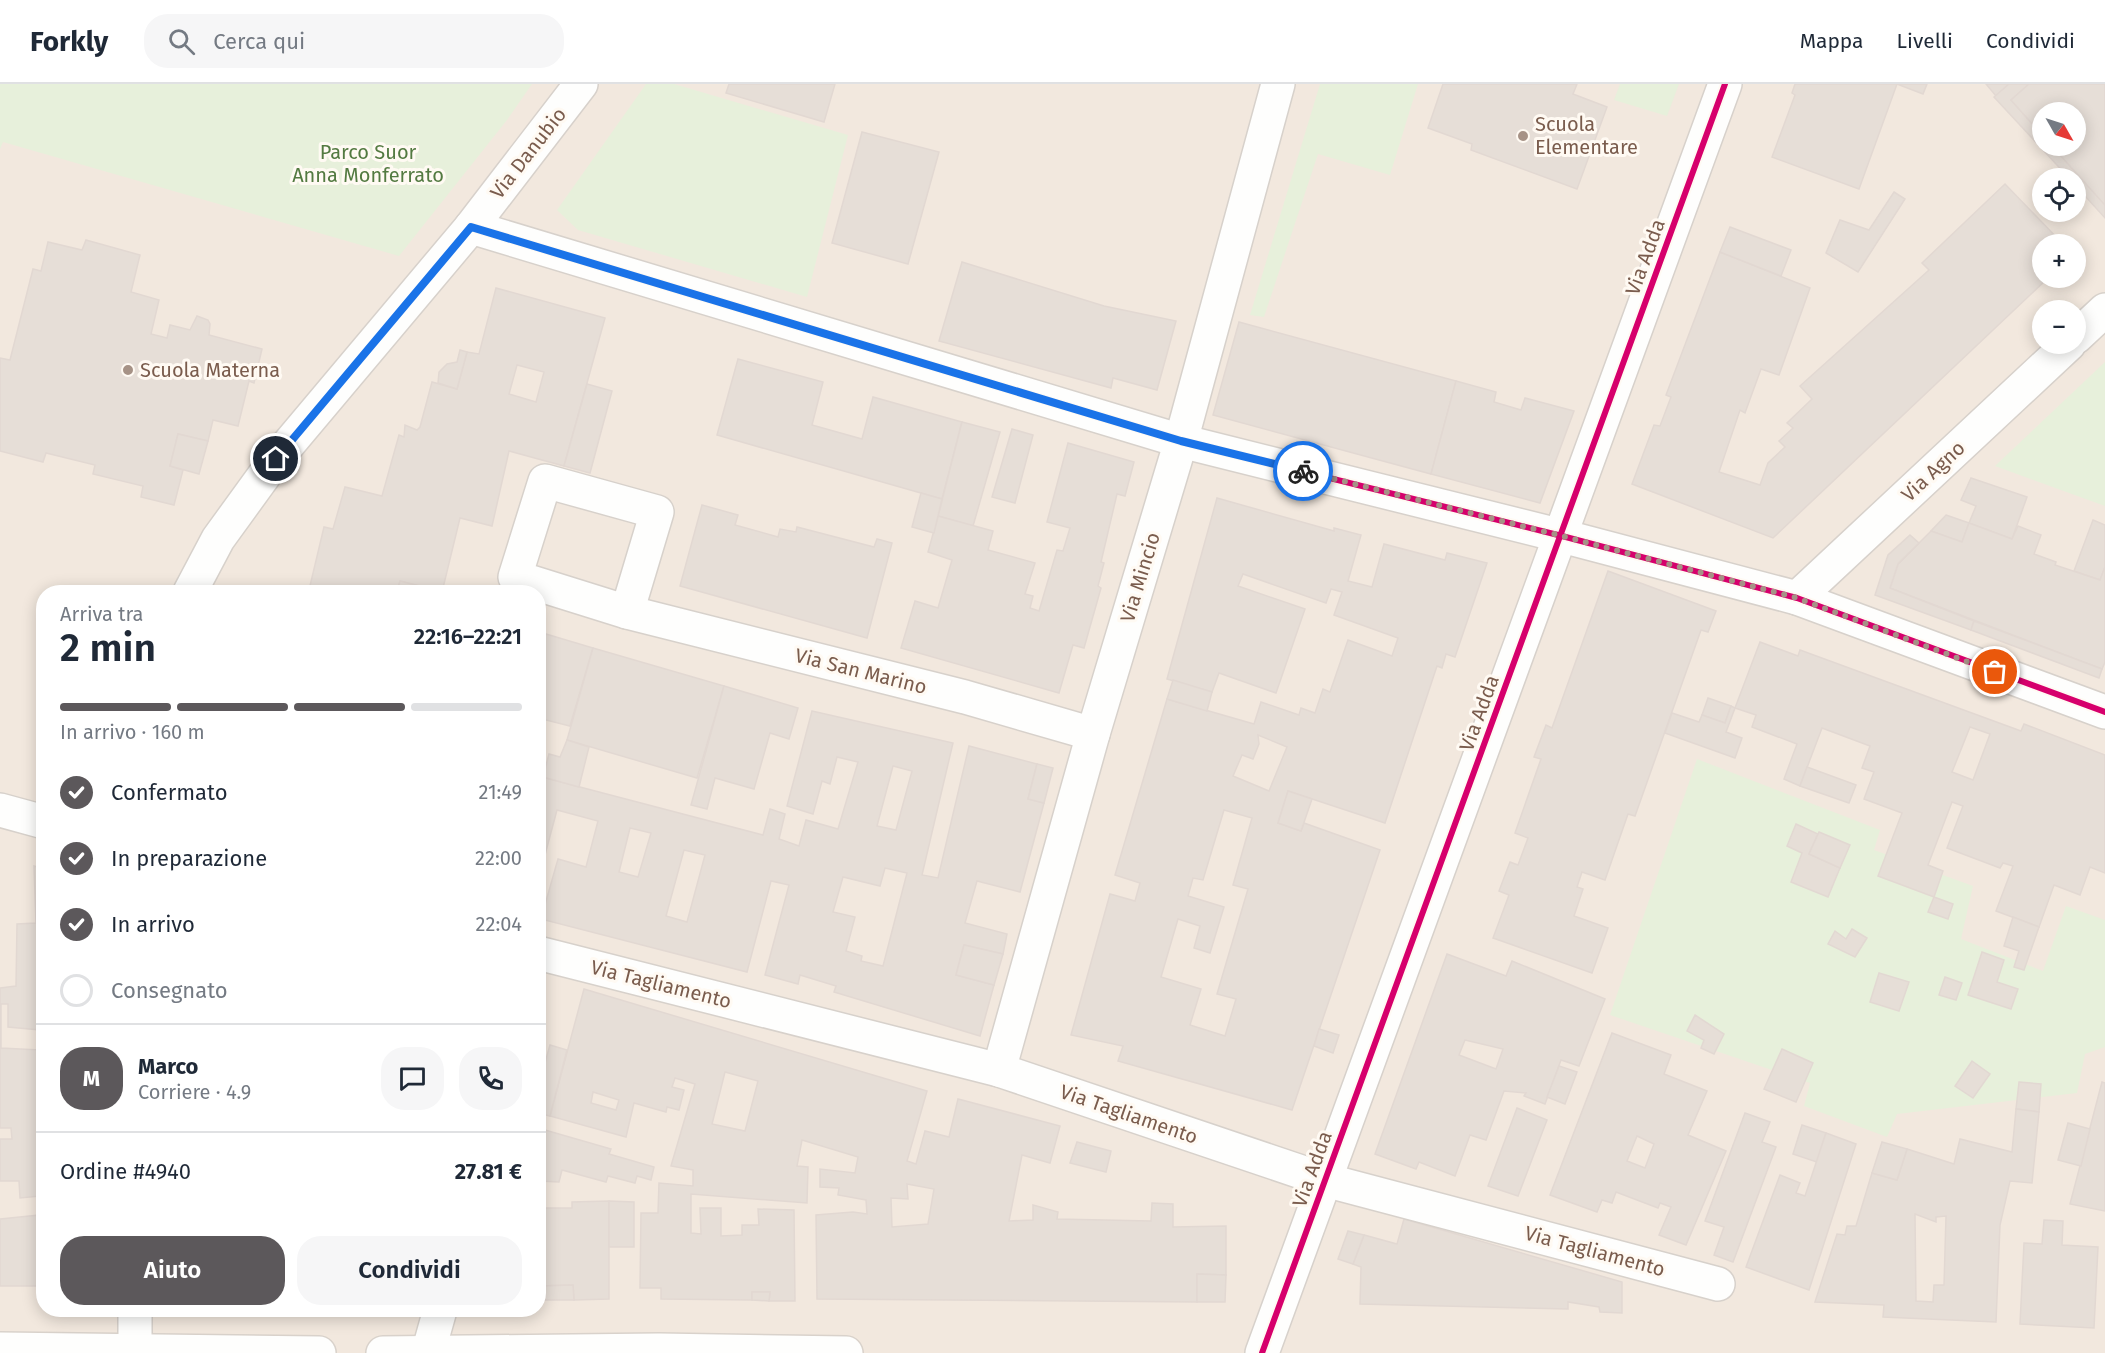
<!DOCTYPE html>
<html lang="it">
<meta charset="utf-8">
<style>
body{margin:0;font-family:"Fira Sans",sans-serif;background:#f6f6f7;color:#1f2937;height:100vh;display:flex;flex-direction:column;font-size:22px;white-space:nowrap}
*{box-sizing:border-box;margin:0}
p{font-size:20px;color:#747a83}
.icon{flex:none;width:33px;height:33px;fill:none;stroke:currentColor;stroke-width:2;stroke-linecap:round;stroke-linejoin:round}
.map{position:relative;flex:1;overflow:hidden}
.side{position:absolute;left:36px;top:501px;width:510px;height:732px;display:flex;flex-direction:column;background:#fff;border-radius:24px;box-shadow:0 3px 15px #0003}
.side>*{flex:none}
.needle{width:39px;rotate:129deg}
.tools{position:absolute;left:2032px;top:18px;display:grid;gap:12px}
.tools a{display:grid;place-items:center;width:54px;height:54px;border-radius:50%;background:#fff;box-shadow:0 3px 15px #0003;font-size:30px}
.pin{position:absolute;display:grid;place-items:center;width:51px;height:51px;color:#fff;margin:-26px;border:3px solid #fff;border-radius:50%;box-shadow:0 2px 6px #0007}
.courier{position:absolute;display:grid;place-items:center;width:60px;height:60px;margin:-30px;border:4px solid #1a73e8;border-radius:50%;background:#fff;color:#222;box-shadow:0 2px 8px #0007}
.head em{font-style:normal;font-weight:600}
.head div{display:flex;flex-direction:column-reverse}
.head{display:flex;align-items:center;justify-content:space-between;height:102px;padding:0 24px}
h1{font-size:39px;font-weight:600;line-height:45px}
.bar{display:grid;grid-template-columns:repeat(4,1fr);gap:9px 6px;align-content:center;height:72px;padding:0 24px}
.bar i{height:8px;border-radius:4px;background:#e0e1e3}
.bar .current{background:#5c585b}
.bar p{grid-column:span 4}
.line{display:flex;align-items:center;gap:15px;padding:0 24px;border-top:2px solid #e0e1e3}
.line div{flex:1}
.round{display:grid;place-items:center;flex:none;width:63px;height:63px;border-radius:24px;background:#f6f6f7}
ol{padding:0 24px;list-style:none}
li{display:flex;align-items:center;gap:18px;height:66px}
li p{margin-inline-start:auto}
li .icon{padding:6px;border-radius:50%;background:#5c585b;color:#fff;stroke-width:4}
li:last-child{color:#747a83}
li i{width:33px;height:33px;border:3px solid #e0e1e3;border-radius:50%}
.primary-button{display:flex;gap:12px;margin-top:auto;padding:12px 24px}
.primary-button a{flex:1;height:69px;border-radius:24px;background:#5c585b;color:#fff;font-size:24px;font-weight:600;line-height:69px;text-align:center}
.primary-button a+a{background:#f6f6f7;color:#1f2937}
header{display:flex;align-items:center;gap:36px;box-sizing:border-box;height:84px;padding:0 30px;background:#fff;border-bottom:2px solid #e0e1e3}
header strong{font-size:28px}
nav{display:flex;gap:33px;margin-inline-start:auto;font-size:21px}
.search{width:420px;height:54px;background:#f6f6f7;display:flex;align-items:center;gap:15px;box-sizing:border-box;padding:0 21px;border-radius:24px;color:#747a83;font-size:22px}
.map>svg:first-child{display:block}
</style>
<header>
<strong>Forkly</strong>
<div class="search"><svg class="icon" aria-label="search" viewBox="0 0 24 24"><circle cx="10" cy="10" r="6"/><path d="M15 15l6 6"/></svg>Cerca qui</div>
<nav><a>Mappa</a><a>Livelli</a><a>Condividi</a></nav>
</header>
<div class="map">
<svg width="2105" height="1269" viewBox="0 0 2105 1269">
<rect width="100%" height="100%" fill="#f9f5f0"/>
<path fill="#f2e8de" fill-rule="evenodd" d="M0,0H2105V1269H0ZM2043,28H2076V62H2043ZM2043,94H2076V128H2043ZM2043,160H2076V194H2043ZM2043,226H2076V260H2043ZM44,508H538V1226H44Z"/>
<g fill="#e7f0db">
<polygon points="0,0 532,0 507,36 399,172 3,58 0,65"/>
<polygon points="646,0 674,0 848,51 807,213 578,146 557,126"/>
<polygon points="1320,0 1418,0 1390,91 1318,70 1264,233 1250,231"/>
<polygon points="1620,0 1679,0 1667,32 1614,16"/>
<polygon points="2105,278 2105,422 1995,382"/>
<polygon points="1697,675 1880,746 1874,766 1973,802 1961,855 2043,887 2066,822 2105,836 2105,963 2085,970 2077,1009 1897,1030 1887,1053 1804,1022 1810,999 1610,931"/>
</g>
<g fill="#e6ded7" stroke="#e2d8d2" stroke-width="1.5" fill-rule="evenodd">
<polygon points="729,0 835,0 824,38 726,9"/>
<polygon points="1443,0 1577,0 1573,10 1607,23 1577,105 1471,66 1472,60 1428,44"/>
<polygon points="1795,0 1897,0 1859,105 1772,73 1795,11 1792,9"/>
<polygon points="1897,0 1927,0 1923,10"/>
<polygon points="1986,0 2009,0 1996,12"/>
<polygon points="2009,0 2029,0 2011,16 2043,52 2043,62 2052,62 2105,121 2105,134 2076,102 2076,94 2069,94 1994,13"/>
<polygon points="2029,0 2105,0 2105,121 2052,62 2076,62 2076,28 2043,28 2043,52 2011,16"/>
<polygon points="862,48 939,68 908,180 832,159"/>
<polygon points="2005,100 2063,160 2043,160 2043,194 2048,194 1773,454 1632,400 1654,341 1660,342 1671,313 1666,311 1720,168 1810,204 1779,291 1761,285 1745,329 1740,326 1719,388 1760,401 1768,379 1785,363 1779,357 1793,344 1787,339 1812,315 1800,302 1929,186 1922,179"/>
<polygon points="1894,108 1905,115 1858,188 1826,169 1840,136 1869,146"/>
<polygon points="1730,143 1791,166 1781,192 1720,168"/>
<polygon points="86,156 140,171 131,208 159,216 151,250 167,254 170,241 190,246 197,232 208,236 210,240 209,251 262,265 254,299 249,297 238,342 213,336 208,357 178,350 170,382 183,386 174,421 141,413 143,402 93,390 95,381 46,369 43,378 0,367 0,274 10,276 33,185 41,187 48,158 82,166"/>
<polygon points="962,178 1104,222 1176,237 1157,306 1113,294 1111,304 939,257"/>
<path d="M496,204L605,234L564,382L509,367L492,442L460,434L442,508L400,497L397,508H293L295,503L309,506L324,443L333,445L345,403L382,412L399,351L404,353L405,341L417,346L420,343L432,298L457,305L467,268L479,270ZM517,281L544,288L536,318L509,310Z"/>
<polygon points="1239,238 1456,297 1431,390 1213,331"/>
<polygon points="460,266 467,268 457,305 438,299 439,288 447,280 457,278"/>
<polygon points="738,275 823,298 812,341 862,355 873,313 962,338 942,415 717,351"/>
<polygon points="1456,297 1496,308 1494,318 1521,326 1525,314 1574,327 1540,419 1431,390"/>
<polygon points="587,300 612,307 590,389 564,382"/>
<polygon points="962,338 1000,348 973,442 938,432"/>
<polygon points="1012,345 1033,351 1015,419 992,413"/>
<polygon points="178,350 208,357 199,390 170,382"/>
<polygon points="1068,359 1134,378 1125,412 1117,410 1101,478 1104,479 1098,502 1101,504 1084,564 1073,561 1059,609 901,564 915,517 938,524 952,476 928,468 938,432 993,447 988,466 1035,479 1025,510 1033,512 1030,524 1039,527 1057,466 1063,467 1070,444 1047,438"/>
<polygon points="1971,394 2027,413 2012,455 1969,439 1976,422 1961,416"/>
<polygon points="921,409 942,415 934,449 912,443"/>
<path d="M1217,414L1334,447V444L1361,451L1348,497L1372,503L1384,460L1445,476L1447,469L1487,479L1455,573L1446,570L1442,584L1437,582L1385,739L1288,707L1278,739L1301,747L1304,739L1380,766L1292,1026L1118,977L1123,962L1071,951L1110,810L1135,817L1140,799L1115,791L1167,615L1254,640L1261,618L1299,631L1301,624L1315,629L1323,605L1330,608L1348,556L1392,572L1398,554L1334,531L1342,508L1331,505L1326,519L1243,490L1238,502L1305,525L1276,609L1219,589L1212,608L1167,595ZM1258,651L1287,663L1269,707L1233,692L1242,671L1253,675L1259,660ZM1224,726L1252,734L1233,801L1248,805L1217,910L1236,915L1225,952L1190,941L1201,905L1161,893L1178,835L1200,842L1194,864L1210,869L1224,823L1188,812L1193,794L1203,796Z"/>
<polygon points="702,421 738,431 735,441 778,453 780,445 796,448 797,443 874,463 877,455 892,459 867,554 680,502"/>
<polygon points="1946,431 1969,439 1962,458 1931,447"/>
<polygon points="2093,436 2105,441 2105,483 2100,496 2074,487"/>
<polygon points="1969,439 2012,455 2018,442 2041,451 2034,470 2056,478 2055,481 2100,496 2105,483 2105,578 2102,585 1890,504 1898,480 1931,447 1962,458"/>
<polygon points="1910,451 1919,459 1898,480 1890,504 1974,537 1971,546 1875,511 1888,471"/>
<polygon points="1608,487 1716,527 1708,548 1701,546 1635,732 1628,730 1605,796 1582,788 1577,803 1583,805 1574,832 1608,844 1592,889 1493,854 1509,811 1499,807 1510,778 1518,781 1528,754 1515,749 1541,675 1534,673 1546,641 1552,644"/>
<polygon points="400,497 442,508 397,508"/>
<polygon points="1974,537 2102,585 2099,594 1971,546"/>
<polygon points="546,550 593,564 570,642 538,634 538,558 543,559"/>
<path d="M1760,558L1798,572L1800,566L2021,647L2024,640L2105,671V789L2090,783L2080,811L2054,801L2039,843L1996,827L2013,782L2003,779L2000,784L1947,764L1963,722L1952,718L1928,781L1943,787L1934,813L1878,792L1902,729L1864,715L1874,688L1862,684L1870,662L1822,644L1800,702L1784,695L1797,660L1752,643L1756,631L1735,624ZM1970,643L1990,650L1973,696L1952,688Z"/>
<polygon points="593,564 724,602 697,694 567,656"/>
<polygon points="1173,596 1212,608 1207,627 1167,615"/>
<polygon points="724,602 798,624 789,655 770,649 754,705 715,694 707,725 691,721"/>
<polygon points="1708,614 1731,622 1725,639 1702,631"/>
<polygon points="1731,622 1735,624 1726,648 1742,654 1735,674 1665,649 1672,629 1699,638 1702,631 1725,639"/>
<path d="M812,627L953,659L922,791L938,794L969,662L1037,680L1028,715L1044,719L1020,808L977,797L965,839L1007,850L1003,870L964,861L956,891L994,901L980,952L834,908L836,902L800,891L798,900L765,891L789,801L771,797L747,888L541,835L558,775L586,783L598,737L557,726L538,797V692L763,751L770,725L785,730L779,755L799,762L806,736L838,745L858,678L837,673L830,700L822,697L813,730L787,722ZM893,682L912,687L896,746L877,742ZM630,744L651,749L638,793L619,788ZM684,766L705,771L687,838L666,832ZM885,784L907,789L883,882L861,877L862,872L846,867L855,833L833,828L843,793L880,802Z"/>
<polygon points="567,656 589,663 579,703 543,693 549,670 560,673"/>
<polygon points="1037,680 1053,684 1044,719 1028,715"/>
<polygon points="1807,683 1856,701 1849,719 1800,702"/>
<polygon points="1288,707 1312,715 1301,747 1278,739"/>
<polygon points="1796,740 1818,750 1809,770 1840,784 1828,813 1791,798 1802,769 1787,762"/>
<polygon points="1819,748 1850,761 1840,784 1809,770"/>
<path d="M34,782L44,785V1202H0V1135L39,1131L40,1112L20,1114L19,1097H0V1055H12L11,1044H0V904L16,902L17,840L36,839ZM1,920H8V943L40,946V966L1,964Z"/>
<polygon points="1934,813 1953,820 1948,835 1928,828"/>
<polygon points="2013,833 2039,843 2024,886 2014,883 2019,867 2004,862"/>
<polygon points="1852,845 1867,854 1855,873 1828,860 1835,847 1846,855"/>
<polygon points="964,861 1003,870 994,901 956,891"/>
<polygon points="1982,868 2004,876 1997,898 2018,905 2011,925 1968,911"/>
<path d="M1447,870L1506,892L1512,877L1605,915L1579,982L1561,976L1545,1020L1524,1012L1526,1009L1504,1007L1486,1056L1470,1051L1455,1092L1419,1078L1416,1085L1375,1070ZM1465,956L1503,965L1496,985L1459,971Z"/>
<polygon points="1879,889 1909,898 1899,927 1870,918"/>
<polygon points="1945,893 1962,899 1956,916 1939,911"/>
<path d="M584,905L927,1007L907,1077L916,1080L925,1047L949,1053L958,1015L1060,1042L1050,1079L1022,1071L1009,1137L1033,1136V1121L1058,1128L1057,1135L1151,1137L1152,1119L1173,1120V1143L1226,1142V1191L1197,1190V1218L817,1215L816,1131L853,1128L867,1130L866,1116L838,1111L839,1104L820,1103V1085L855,1089L858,1073L802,1056L797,1082L808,1083L807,1119L691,1110V1149L701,1150L700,1124H721V1152L742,1151V1141H759L758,1125L794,1126L795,1217H769L770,1208H752V1216L661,1215V1204H640L641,1129H658L659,1099L693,1102V1086L671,1082L695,1000L675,994L672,1003L684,1006L679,1026L667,1023L666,1028L634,1019L626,1053L550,1032ZM725,988L758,997L745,1047L712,1040ZM593,1008L619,1016L616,1026L591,1019ZM907,1100L934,1105L928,1140L892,1143L891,1114L908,1115Z"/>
<polygon points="1695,931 1724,950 1714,970 1701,964 1704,956 1687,947"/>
<polygon points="1319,945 1339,951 1333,969 1314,962"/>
<path d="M1612,949L1671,971L1664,990L1707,1007L1688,1051L1726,1067L1686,1161L1659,1151L1671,1123L1660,1119L1658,1124L1616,1108L1612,1119L1602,1116L1597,1128L1550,1111ZM1637,1052L1654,1060L1645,1084L1627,1077Z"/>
<polygon points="550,961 567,966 550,1032 538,1029 538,1004"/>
<polygon points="1782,965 1813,979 1796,1018 1764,1005"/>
<polygon points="1972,977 1990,990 1973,1014 1955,1002"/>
<polygon points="1559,982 1577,988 1565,1020 1547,1013"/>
<polygon points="2019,998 2041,1000 2039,1028 2016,1025"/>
<polygon points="2102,998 2105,999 2105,1127 2070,1120"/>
<polygon points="1517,1024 1547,1036 1518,1112 1488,1102"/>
<path d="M2016,1025L2039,1028L2032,1099L2010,1097L2000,1141L1996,1238L1883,1233L1884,1221L1815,1218L1837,1150L1845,1151L1847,1142H1856L1872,1089L1897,1096L1907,1065L1954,1080L1960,1055L2012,1068ZM1915,1130L1936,1138V1133L1946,1132L1944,1201H1934L1933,1218L1916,1217Z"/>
<polygon points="1745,1029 1770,1038 1762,1058 1776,1063 1733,1178 1714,1171 1724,1143 1705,1137"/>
<polygon points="2068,1039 2090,1045 2081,1082 2058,1076"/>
<polygon points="1802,1041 1826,1049 1817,1078 1793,1070"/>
<polygon points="538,1044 545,1046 538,1072"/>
<polygon points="545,1046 611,1065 609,1070 654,1083 651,1096 637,1092 635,1099 608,1092 606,1098 562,1086 559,1098 538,1097 538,1072"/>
<polygon points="1826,1049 1856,1060 1809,1206 1746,1183 1780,1091 1800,1099 1796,1109 1805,1112"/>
<polygon points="1077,1058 1111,1067 1106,1088 1070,1079"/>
<polygon points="1882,1058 1907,1065 1897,1096 1872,1089"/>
<polygon points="609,1117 609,1215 574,1216 573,1201 540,1202 538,1216 538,1124 572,1124 572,1118"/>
<polygon points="609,1117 634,1118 634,1163 609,1163"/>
<polygon points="1404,1135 1622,1198 1622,1229 1600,1228 1599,1223 1568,1218 1568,1225 1360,1220 1361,1183 1353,1180 1364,1151 1397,1160"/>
<polygon points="2044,1136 2063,1137 2062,1161 2098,1163 2094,1244 2020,1240 2024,1159 2042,1160"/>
<polygon points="1348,1147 1364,1151 1353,1180 1338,1175"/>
<polygon points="1197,1190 1226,1191 1225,1218 1197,1218"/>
<polygon points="573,1201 574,1216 540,1216 540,1202"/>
<polygon points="752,1208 770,1208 769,1217 752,1216"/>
</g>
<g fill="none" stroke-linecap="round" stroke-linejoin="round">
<defs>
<g id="street">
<polyline points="471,143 1181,357 1562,452 1797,514 2105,628"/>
<polyline points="2076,253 2105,226"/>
<polygon points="545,397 657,428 627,528 515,493"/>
<polyline points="190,508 218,455 276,375 471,143 581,0"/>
<polyline points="1797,514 2069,260"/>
<polyline points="627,528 965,613 1093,650"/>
<polyline points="0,726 44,738"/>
<polyline points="538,869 999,986 1325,1096 1718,1200"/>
<polyline points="999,986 1093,650 1181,357 1278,0"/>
<polyline points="135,1265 135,1226"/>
<polyline points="428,1269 440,1226"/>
<polyline points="1262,1269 1725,0"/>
</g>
<g id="secondary">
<polyline points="0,1265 319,1269"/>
<polyline points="383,1269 659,1266 846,1269"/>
</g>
</defs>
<use href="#street" stroke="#d7d1cb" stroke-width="36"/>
<use href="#secondary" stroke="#d9d2cb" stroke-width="36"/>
<use href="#street" stroke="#fefefd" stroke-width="33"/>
<use href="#secondary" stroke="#fefefd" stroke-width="33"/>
<defs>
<g id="cycleway">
<polyline points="471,143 1181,357 1562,452 1797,514 2105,628"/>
<polyline points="1262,1269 1725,0"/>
</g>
</defs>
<use href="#cycleway" stroke="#fffaf3" stroke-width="10"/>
<use href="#cycleway" stroke="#d6006c" stroke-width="6"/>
</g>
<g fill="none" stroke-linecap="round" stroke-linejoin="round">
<polyline stroke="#a69286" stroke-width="6" stroke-dasharray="0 10.8" points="1303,387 1562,452 1797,514 1995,588"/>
<polyline stroke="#1a73e8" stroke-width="8" points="276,375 471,143 1181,357 1303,387"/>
</g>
<g fill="#a69286" stroke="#fffaf3" stroke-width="2">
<circle cx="1523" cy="52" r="6"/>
<circle cx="128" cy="286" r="6"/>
</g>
<g text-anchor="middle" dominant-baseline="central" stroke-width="6" stroke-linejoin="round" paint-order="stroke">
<g font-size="20" fill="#7a5c4d" stroke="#fffaf3" text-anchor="start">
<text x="1535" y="40">Scuola<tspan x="1535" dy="23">Elementare</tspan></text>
<text x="140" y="286">Scuola Materna</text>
</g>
<g font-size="20" fill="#537a41" stroke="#fffaf3">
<text x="368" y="68">Parco Suor<tspan x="368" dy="23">Anna Monferrato</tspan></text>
</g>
<g font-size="20" fill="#7a5c4d" stroke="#fffaf3">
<text transform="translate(528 69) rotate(-52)">Via Danubio</text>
<text transform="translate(1645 173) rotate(-70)">Via Adda</text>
<text transform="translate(1933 387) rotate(-43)">Via Agno</text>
<text transform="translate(1140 493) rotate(-73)">Via Mincio</text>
<text transform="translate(861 587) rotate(14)">Via San Marino</text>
<text transform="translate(1479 629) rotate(-70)">Via Adda</text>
<text transform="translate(661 900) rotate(14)">Via Tagliamento</text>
<text transform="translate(1129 1030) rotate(19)">Via Tagliamento</text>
<text transform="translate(1312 1085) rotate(-70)">Via Adda</text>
<text transform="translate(1595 1167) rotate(15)">Via Tagliamento</text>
</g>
</g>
</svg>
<div class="tools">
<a><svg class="needle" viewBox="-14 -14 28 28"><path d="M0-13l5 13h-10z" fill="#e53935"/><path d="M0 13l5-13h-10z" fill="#747a83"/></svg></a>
<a><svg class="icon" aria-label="locate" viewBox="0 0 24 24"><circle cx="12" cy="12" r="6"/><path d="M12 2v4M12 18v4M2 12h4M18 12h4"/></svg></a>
<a>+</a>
<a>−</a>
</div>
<div class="pin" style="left:1995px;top:588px;background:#ea580c"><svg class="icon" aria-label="bag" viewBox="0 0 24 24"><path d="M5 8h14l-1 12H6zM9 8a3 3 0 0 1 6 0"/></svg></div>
<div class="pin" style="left:276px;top:375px;background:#1f2937"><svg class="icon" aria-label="home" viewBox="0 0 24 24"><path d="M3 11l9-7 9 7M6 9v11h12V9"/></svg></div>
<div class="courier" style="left:1303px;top:387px"><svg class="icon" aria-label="bike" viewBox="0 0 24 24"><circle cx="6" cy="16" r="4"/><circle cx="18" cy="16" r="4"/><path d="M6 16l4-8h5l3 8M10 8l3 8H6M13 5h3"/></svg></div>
<section class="side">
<div class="head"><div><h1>2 min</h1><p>Arriva tra</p></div><em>22:16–22:21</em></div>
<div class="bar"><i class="current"></i><i class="current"></i><i class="current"></i><i></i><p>In arrivo · 160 m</p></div>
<ol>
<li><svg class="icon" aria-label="check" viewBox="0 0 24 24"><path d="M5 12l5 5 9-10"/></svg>Confermato<p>21:49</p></li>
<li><svg class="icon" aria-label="check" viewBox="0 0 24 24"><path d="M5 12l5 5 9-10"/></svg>In preparazione<p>22:00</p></li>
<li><svg class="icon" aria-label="check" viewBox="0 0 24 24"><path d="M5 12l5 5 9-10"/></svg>In arrivo<p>22:04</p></li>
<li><i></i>Consegnato</li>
</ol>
<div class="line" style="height:108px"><b class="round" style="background:#5c585b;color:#fff">M</b><div><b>Marco</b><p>Corriere · 4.9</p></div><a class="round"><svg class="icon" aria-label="chat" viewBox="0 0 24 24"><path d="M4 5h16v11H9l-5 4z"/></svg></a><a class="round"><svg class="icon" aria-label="phone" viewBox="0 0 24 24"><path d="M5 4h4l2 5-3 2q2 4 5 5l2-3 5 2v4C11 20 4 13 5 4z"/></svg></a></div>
<div class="line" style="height:78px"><div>Ordine #4940</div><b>27.81 €</b></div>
<div class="primary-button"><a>Aiuto</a><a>Condividi</a></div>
</section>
</div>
